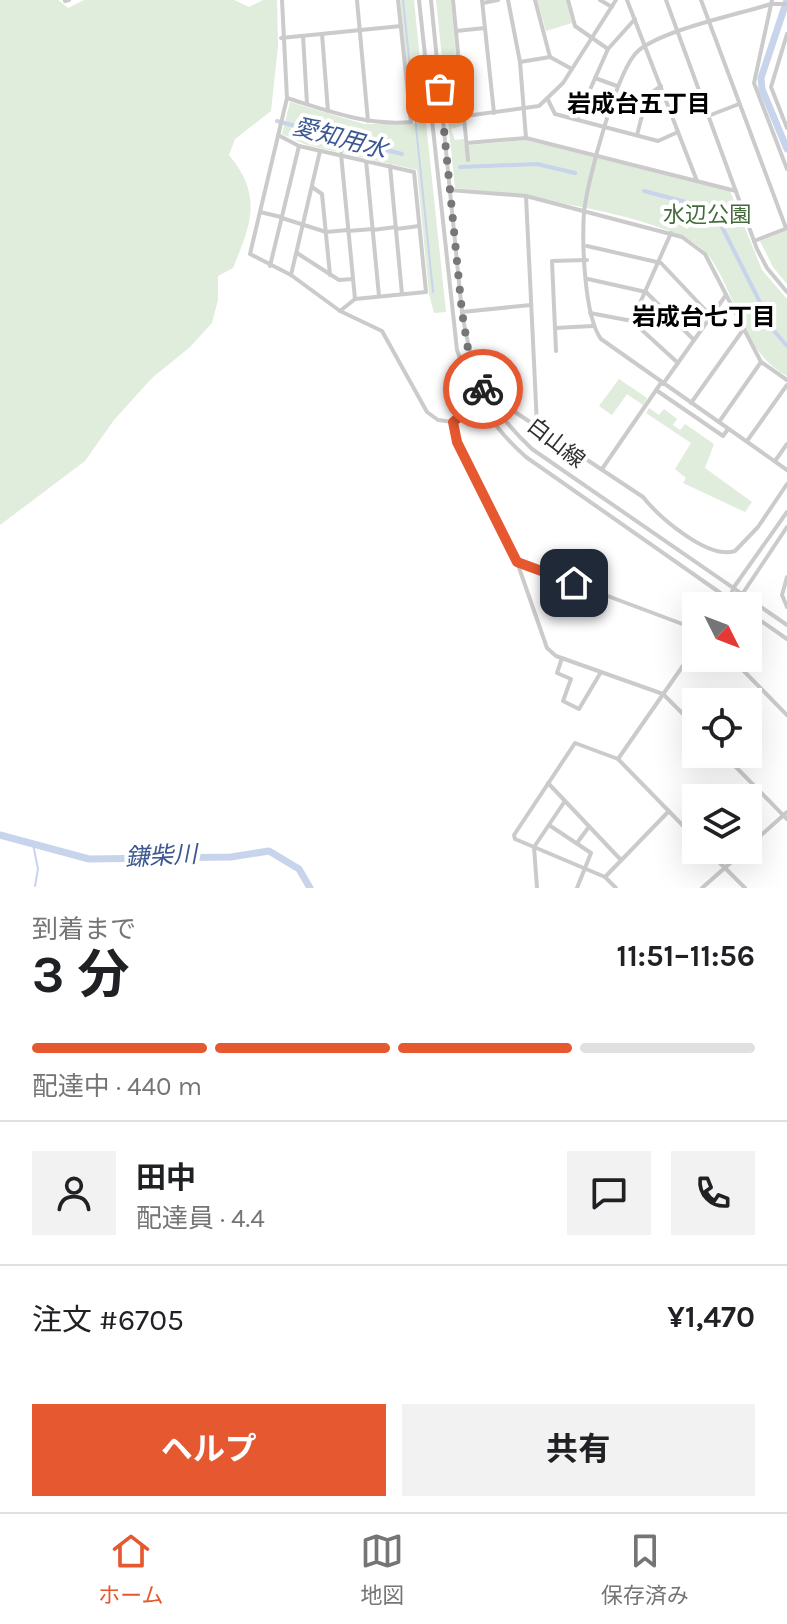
<!DOCTYPE html>
<html lang="ja">
<meta charset="utf-8">
<style>
body{margin:0;font-family:Karla,"Noto Sans JP",sans-serif;background:#f2f2f2;color:#202124;height:100vh;display:flex;flex-direction:column;font-size:30px;white-space:nowrap}
*{box-sizing:border-box;margin:0}
p{font-size:26px;color:#757577}
.icon{flex:none;width:44px;height:44px;fill:none;stroke:currentColor;stroke-width:2;stroke-linecap:round;stroke-linejoin:round}
.map{position:relative;height:888px;overflow:hidden}
.details{display:flex;flex-direction:column;background:#fff;flex:1}
.details>*{flex:none}
.needle{width:52px;rotate:132deg}
.fabs{position:absolute;left:682px;top:592px;display:grid;gap:16px}
.fabs a{display:grid;place-items:center;width:80px;height:80px;border-radius:0px;background:#fff;box-shadow:0 8px 32px #0002;font-size:40px}
.pin{position:absolute;display:grid;place-items:center;width:68px;height:68px;color:#fff;margin:-34px;border-radius:16px;box-shadow:0 4px 12px #0006}
.courier{position:absolute;display:grid;place-items:center;width:80px;height:80px;margin:-40px;border:6px solid #e55830;border-radius:50%;background:#fff;color:#222;box-shadow:0 2px 10px #0007}
.head em{font-style:normal;font-weight:700}
.head div{display:flex;flex-direction:column-reverse}
.head{display:flex;align-items:center;justify-content:space-between;height:136px;padding:0 32px}
h1{font-size:52px;font-weight:700;line-height:60px}
.bar{display:grid;grid-template-columns:repeat(4,1fr);gap:12px 8px;align-content:center;height:96px;padding:0 32px}
.bar i{height:10px;border-radius:6px;background:#e0e0e0}
.bar .selected{background:#e55830}
.bar p{grid-column:span 4}
.line{display:flex;align-items:center;gap:20px;padding:0 32px;border-top:2px solid #e0e0e0}
.line div{flex:1}
.round{display:grid;place-items:center;flex:none;width:84px;height:84px;border-radius:0px;background:#f2f2f2}
.action{display:flex;gap:16px;margin-top:auto;padding:16px 32px}
.action a{flex:1;height:92px;border-radius:0px;background:#e55830;color:#fff;font-size:32px;font-weight:700;line-height:92px;text-align:center}
.action a+a{background:#f2f2f2;color:#202124}
.tab-bar{display:flex;justify-content:space-around;align-items:center;height:112px;border-top:2px solid #e0e0e0;background:#fff;font-size:22px;color:#757577}
.tab-bar a{display:grid;justify-items:center;gap:4px}
.tab-bar .selected{color:#e55830}
.map>svg:first-child{display:block}
</style>
<div class="map">
<svg width="787" height="888" viewBox="0 0 787 888">
<rect width="100%" height="100%" fill="#fff"/>
<g fill="#e0ecdc">
<path d="M0,0H58L68,8L84,0H234L249,7L263,0H277L278,46L271,111L235,139L229,155C263,196 251,224 233,268L218,276V300L212,323L190,347L152,378L114,420L85,461L0,525Z"/>
<polygon points="400,0 414,0 426,120 412,121"/>
<polygon points="436,0 451,0 461,115 448,116"/>
<polygon points="537,0 566,0 572,23 546,31"/>
<polygon points="290,102 364,124 426,123 446,312 434,313 429,294 417,170 307,145 282,134"/>
<path d="M448,120H463V125L451,129L455,140L464,139L467,157L469,145L526,140L730,191L762,270L787,299V376C742,352 737,295 709,256C681,216 507,193 455,188Z"/>
<polygon points="787,230 787,284 773,267 760,241"/>
<polygon points="619,379 647,398 643,405 627,394 612,415 599,406"/>
<polygon points="649,408 659,415 664,409 677,419 673,425 680,430 685,424 714,444 705,468 752,502 745,512 683,483 686,478 675,469 691,443 646,413"/>
</g>
<g fill="none" stroke-linecap="round" stroke-linejoin="round">
<g stroke="#c8d3ec" stroke-width="2">
<polyline points="403,0 433,292"/>
<polyline points="33,844 38,869 35,886"/>
</g>
<g stroke="#c8d3ec" stroke-width="4">
<polyline points="277,121 402,154"/>
<polyline points="460,167 537,164 575,173"/>
<polyline points="644,191 697,205 720,223 775,332 787,346"/>
</g>
<g stroke="#c8d3ec" stroke-width="7">
<polyline points="787,0 761,78 762,89 787,149"/>
<polyline points="0,835 89,859 231,857 269,851 299,869 310,888"/>
</g>
<g stroke="#cbcbcb" stroke-width="4">
<polyline points="282,0 287,98 250,254 291,275 340,311 382,331 427,412 438,420 453,422"/>
<polyline points="357,0 368,121"/>
<path d="M419,0L457,350C471,393 492,427 526,457L739,606"/>
<path d="M431,0L462,312C472,374 486,406 532,449L787,625"/>
<polyline points="453,0 468,160"/>
<polyline points="482,0 494,113"/>
<polyline points="508,0 520,62 526,138"/>
<polyline points="535,0 550,57 572,69"/>
<polyline points="568,0 575,26 608,49"/>
<polyline points="600,0 612,7"/>
<polyline points="627,0 697,181"/>
<polyline points="666,0 757,249 767,268 787,292"/>
<polyline points="701,0 786,228"/>
<polyline points="772,0 754,83 787,169"/>
<polyline points="65,1 69,0"/>
<polyline points="483,3 498,0"/>
<path d="M787,4H771C739,14 662,30 638,51C617,69 587,182 584,212C582,242 584,316 601,339L787,470"/>
<polyline points="456,31 485,28"/>
<polyline points="322,34 328,111"/>
<polyline points="787,34 771,87 787,128"/>
<polyline points="303,36 307,104"/>
<polyline points="281,38 401,26"/>
<polyline points="520,62 550,57"/>
<polyline points="595,78 617,86"/>
<path d="M287,98C329,111 367,126 411,122L398,0"/>
<polyline points="548,100 555,114 658,141 678,132"/>
<polyline points="708,116 739,104"/>
<polyline points="443,119 539,106 563,83 616,0"/>
<polyline points="577,119 608,49 635,19"/>
<polyline points="278,135 299,146 414,172 426,292 355,299 340,311"/>
<polyline points="637,135 647,96 661,86"/>
<polyline points="467,143 526,138 736,191"/>
<polyline points="341,154 355,299"/>
<polyline points="366,160 379,296"/>
<polyline points="390,166 402,294"/>
<polyline points="312,187 322,194 330,275"/>
<polyline points="449,190 526,196 682,237 705,254 761,362 787,380"/>
<polyline points="526,196 537,425"/>
<polyline points="260,212 281,217"/>
<polyline points="282,218 326,232 348,230"/>
<polyline points="396,229 419,226"/>
<polyline points="373,230 396,227"/>
<polyline points="348,231 373,229"/>
<polyline points="754,241 785,229"/>
<polyline points="587,246 661,263 711,316"/>
<polyline points="297,253 339,280 353,279"/>
<polyline points="270,266 299,146"/>
<polyline points="291,275 320,151"/>
<polyline points="588,279 646,292 694,340"/>
<polyline points="462,312 531,305"/>
<polyline points="590,313 632,321 678,363"/>
<polyline points="632,321 671,233"/>
<polyline points="555,328 593,326"/>
<polyline points="556,351 552,261 587,260"/>
<polyline points="663,384 726,295"/>
<polyline points="656,390 723,436 728,429"/>
<polyline points="486,395 453,422 454,435 517,562 547,648 556,656 663,694 696,727"/>
<polyline points="691,403 743,330"/>
<path d="M515,412L643,497C659,517 708,560 735,551L758,527L787,484"/>
<polyline points="719,422 761,362"/>
<polyline points="747,441 787,385"/>
<polyline points="775,461 787,444"/>
<polyline points="602,469 661,383"/>
<polyline points="517,562 685,625 696,633"/>
<polyline points="787,577 782,595 787,607"/>
<polyline points="732,598 743,593 787,527"/>
<polyline points="726,606 734,587 787,512"/>
<polyline points="748,612 787,639"/>
<polyline points="562,658 557,673 571,679 563,701 579,709 601,672"/>
<polyline points="731,658 787,715"/>
<polyline points="723,754 787,819"/>
<polyline points="618,759 696,647"/>
<polyline points="548,783 621,860"/>
<polyline points="549,825 591,853 577,888"/>
<polyline points="577,843 588,828"/>
<polyline points="748,847 787,812"/>
<polyline points="707,850 745,888"/>
<polyline points="605,877 669,811"/>
<polyline points="537,888 534,847 565,801"/>
<polyline points="616,888 605,877 515,839 514,835 575,743 618,759 696,839"/>
<polyline points="702,888 745,850"/>
</g>
</g>
<g fill="none" stroke-linecap="round" stroke-linejoin="round">
<polyline stroke="#777" stroke-width="8" stroke-dasharray="0 14.4" points="440,89 462,312 468,349 483,389"/>
<polyline stroke="#e55830" stroke-width="10" points="483,389 486,395 453,422 457,442 517,562 574,583"/>
</g>
<g text-anchor="middle" dominant-baseline="central" stroke-width="8" stroke-linejoin="round" paint-order="stroke">
<g font-size="22" fill="#446a3c" stroke="#fff">
<text x="707" y="215">水辺公園</text>
</g>
<g font-size="22" fill="#2e2e2e" stroke="#fff">
<text transform="translate(556 443) rotate(38)">白山線</text>
</g>
<g font-size="24" font-weight="bold" fill="#000" stroke="#fff">
<text x="639" y="104">岩成台五丁目</text>
<text x="704" y="317">岩成台七丁目</text>
</g>
<g font-size="24" font-style="italic" fill="#3c5791" stroke="#fff">
<text transform="translate(340 138) rotate(15)">愛知用水</text>
<text transform="translate(161 856) rotate(-3)">鎌柴川</text>
</g>
</g>
</svg>
<div class="fabs">
<a><svg class="needle" viewBox="-14 -14 28 28"><path d="M0-13l5 13h-10z" fill="#e53935"/><path d="M0 13l5-13h-10z" fill="#757577"/></svg></a>
<a><svg class="icon" aria-label="locate" viewBox="0 0 24 24"><circle cx="12" cy="12" r="6"/><path d="M12 2v4M12 18v4M2 12h4M18 12h4"/></svg></a>
<a><svg class="icon" aria-label="layers" viewBox="0 0 24 24"><path d="M12 4l9 5-9 5-9-5zM3 14l9 5 9-5"/></svg></a>
</div>
<div class="pin" style="left:440px;top:89px;background:#ea580c"><svg class="icon" aria-label="bag" viewBox="0 0 24 24"><path d="M5 8h14l-1 12H6zM9 8a3 3 0 0 1 6 0"/></svg></div>
<div class="pin" style="left:574px;top:583px;background:#1f2937"><svg class="icon" aria-label="home" viewBox="0 0 24 24"><path d="M3 11l9-7 9 7M6 9v11h12V9"/></svg></div>
<div class="courier" style="left:483px;top:389px"><svg class="icon" aria-label="bike" viewBox="0 0 24 24"><circle cx="6" cy="16" r="4"/><circle cx="18" cy="16" r="4"/><path d="M6 16l4-8h5l3 8M10 8l3 8H6M13 5h3"/></svg></div>
</div>
<section class="details">
<div class="head"><div><h1>3 分</h1><p>到着まで</p></div><em>11:51–11:56</em></div>
<div class="bar"><i class="selected"></i><i class="selected"></i><i class="selected"></i><i></i><p>配達中 · 440 m</p></div>
<div class="line" style="height:144px"><a class="round"><svg class="icon" aria-label="person" viewBox="0 0 24 24"><circle cx="12" cy="8" r="4"/><path d="M4 21q1-7 8-7t8 7"/></svg></a><div><b>田中</b><p>配達員 · 4.4</p></div><a class="round"><svg class="icon" aria-label="chat" viewBox="0 0 24 24"><path d="M4 5h16v11H9l-5 4z"/></svg></a><a class="round"><svg class="icon" aria-label="phone" viewBox="0 0 24 24"><path d="M5 4h4l2 5-3 2q2 4 5 5l2-3 5 2v4C11 20 4 13 5 4z"/></svg></a></div>
<div class="line" style="height:104px"><div>注文 #6705</div><b>¥1,470</b></div>
<div class="action"><a>ヘルプ</a><a>共有</a></div>
</section>
<nav class="tab-bar">
<a class="selected"><svg class="icon" aria-label="home" viewBox="0 0 24 24"><path d="M3 11l9-7 9 7M6 9v11h12V9"/></svg>ホーム</a>
<a><svg class="icon" aria-label="map" viewBox="0 0 24 24"><path d="M3 6l6-2 6 2 6-2v14l-6 2-6-2-6 2zM9 4v14M15 6v14"/></svg>地図</a>
<a><svg class="icon" aria-label="saved" viewBox="0 0 24 24"><path d="M7 4h10v16l-5-4-5 4z"/></svg>保存済み</a>
</nav>
